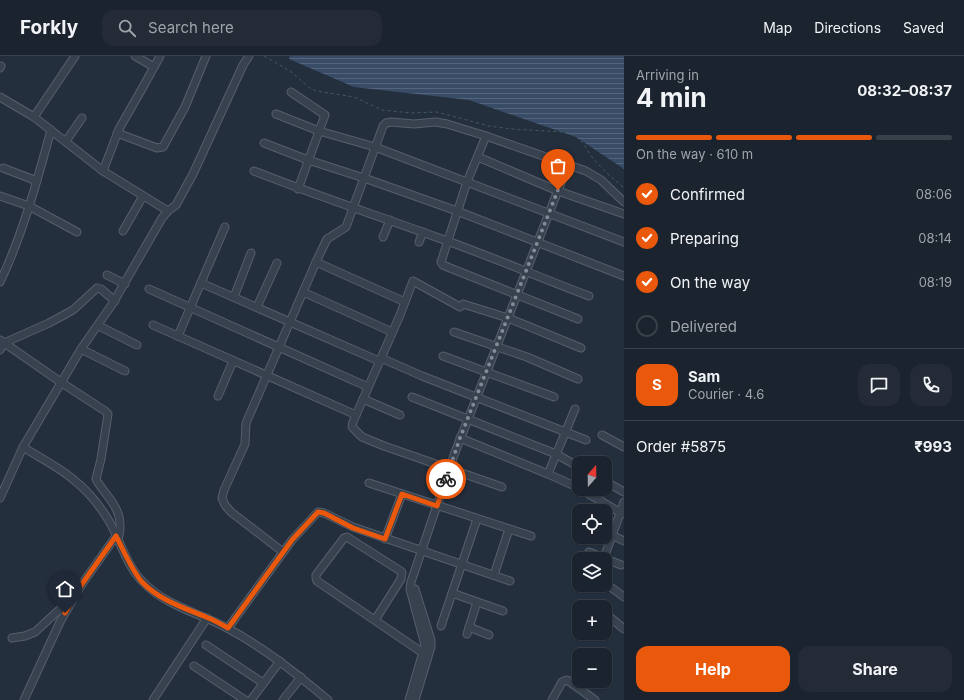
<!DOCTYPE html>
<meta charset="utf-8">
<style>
body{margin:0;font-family:Inter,sans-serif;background:#242b36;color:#f1f3f6;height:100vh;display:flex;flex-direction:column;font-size:15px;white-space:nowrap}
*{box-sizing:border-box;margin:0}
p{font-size:13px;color:#a0a4aa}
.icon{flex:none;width:22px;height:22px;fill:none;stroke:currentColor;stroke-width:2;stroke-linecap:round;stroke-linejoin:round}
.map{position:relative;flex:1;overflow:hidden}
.sheet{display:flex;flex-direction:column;background:#1b232e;width:340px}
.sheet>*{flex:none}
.needle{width:26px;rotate:20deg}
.controls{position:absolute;left:572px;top:400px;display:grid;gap:8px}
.controls a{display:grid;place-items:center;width:40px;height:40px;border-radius:8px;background:#1b232e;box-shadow:0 1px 3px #0004,0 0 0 1px #39404a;font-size:20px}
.pin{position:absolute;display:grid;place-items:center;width:34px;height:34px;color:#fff;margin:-41px -17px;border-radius:50% 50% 50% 0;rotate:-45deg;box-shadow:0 0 4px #0007}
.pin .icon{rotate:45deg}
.courier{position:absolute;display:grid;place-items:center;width:40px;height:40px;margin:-20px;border:3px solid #ea580c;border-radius:50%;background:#fff;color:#222;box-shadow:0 1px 5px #0007}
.summary em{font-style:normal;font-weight:700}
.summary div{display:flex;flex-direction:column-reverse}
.summary{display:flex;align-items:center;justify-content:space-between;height:68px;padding:0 12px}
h1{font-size:26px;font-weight:700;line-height:30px}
.bar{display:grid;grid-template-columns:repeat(4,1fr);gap:6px 4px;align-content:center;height:48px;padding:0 12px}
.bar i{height:5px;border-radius:3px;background:#39404a}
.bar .selected{background:#ea580c}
.bar p{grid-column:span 4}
.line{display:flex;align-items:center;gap:10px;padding:0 12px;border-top:1px solid #39404a}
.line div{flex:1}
.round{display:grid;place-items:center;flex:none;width:42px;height:42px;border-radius:12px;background:#242b36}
ol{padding:0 12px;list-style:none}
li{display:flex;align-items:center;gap:12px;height:44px}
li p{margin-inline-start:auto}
li .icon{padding:4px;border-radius:50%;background:#ea580c;color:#fff;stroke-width:4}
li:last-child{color:#a0a4aa}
li i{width:22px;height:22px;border:2px solid #39404a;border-radius:50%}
.button{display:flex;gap:8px;margin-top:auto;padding:8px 12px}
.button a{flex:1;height:46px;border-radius:12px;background:#ea580c;color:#fff;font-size:16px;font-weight:700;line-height:46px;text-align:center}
.button a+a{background:#242b36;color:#f1f3f6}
header{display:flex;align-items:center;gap:24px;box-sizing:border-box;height:56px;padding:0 20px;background:#1b232e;border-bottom:1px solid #39404a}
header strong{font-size:19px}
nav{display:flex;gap:22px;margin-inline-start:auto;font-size:14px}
.search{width:280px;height:36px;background:#242b36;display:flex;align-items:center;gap:10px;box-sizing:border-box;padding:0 14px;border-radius:12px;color:#a0a4aa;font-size:15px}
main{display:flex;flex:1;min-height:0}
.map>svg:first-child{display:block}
</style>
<header>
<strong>Forkly</strong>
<div class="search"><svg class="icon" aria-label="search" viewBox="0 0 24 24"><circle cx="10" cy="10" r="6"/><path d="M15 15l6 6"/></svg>Search here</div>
<nav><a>Map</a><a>Directions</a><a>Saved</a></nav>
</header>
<main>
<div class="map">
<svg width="624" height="644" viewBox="0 0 624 644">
<defs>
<pattern id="water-rules" width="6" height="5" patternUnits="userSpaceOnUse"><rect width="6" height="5" fill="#394c67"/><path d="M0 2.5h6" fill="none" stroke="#53647b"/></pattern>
</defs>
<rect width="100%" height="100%" fill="#242f3e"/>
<polygon fill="url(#water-rules)" points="290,0 624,0 624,113 576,81 469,44 354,31 289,3"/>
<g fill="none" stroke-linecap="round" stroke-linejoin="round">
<defs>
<g id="minor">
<polyline points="135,0 154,11"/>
<polyline points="0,12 1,10"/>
<polyline points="291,36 325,59 298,133"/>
<polyline points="0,41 34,61 103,115 168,155 162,162 113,247 81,293 23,391"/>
<polyline points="276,58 319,75 375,91 624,186"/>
<polyline points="34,61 75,0"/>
<polyline points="117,77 157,92 163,91 185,51 206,0"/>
<polyline points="486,80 467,126 441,206 443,209 450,212 578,263"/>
<polyline points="66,85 82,62"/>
<polyline points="264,87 308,104 364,122 457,155 624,220"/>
<polyline points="478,101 558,135 624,158"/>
<polyline points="3,112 37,125"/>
<polyline points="103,115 119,73 143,31 160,0"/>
<path d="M254,115C314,139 376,159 436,181C488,199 538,221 589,240"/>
<polyline points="0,140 29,150 77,176"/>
<polyline points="168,155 176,149 193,118 243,9 249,0"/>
<polyline points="123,175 143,140"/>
<polyline points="383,181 390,164"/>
<polyline points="419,186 423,176"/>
<polyline points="316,206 405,246"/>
<polyline points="107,219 125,228"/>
<path d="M0,226C23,178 37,125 51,74"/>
<polyline points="201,227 379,305"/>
<polyline points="149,233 368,331"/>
<polyline points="303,236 392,276"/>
<polyline points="234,241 251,197"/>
<polyline points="463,248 508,262 581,292"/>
<polyline points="257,251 277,207"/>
<polyline points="460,251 413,225 400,259 353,366 352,371 362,381 384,390 502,431"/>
<polyline points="153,269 356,359"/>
<polyline points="99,270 137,289"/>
<polyline points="454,276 527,301 578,323"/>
<polyline points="178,280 225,171"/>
<path d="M0,284L62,327L105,355L108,358L101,403L96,423C99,429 103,434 107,439C119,454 123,466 118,484"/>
<polyline points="81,293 125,315"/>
<polyline points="0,294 4,287 49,267 73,254 97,232 101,233 115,245"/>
<polyline points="443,300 554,341"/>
<polyline points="381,302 422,320 586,384"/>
<polyline points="218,340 233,305"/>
<polyline points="412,341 556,398 579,411"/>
<polyline points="363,343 400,359"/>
<polyline points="602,379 624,391"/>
<polyline points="460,382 548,418 579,432"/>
<polyline points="548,418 575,353"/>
<polyline points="605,425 624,436"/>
<polyline points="369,427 531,480"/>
<polyline points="580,433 623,458"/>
<path d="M0,442L23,391C40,402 59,411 74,424C88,435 100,450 109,465C120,484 127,511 143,526C166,550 199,557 227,572C265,592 295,617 328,644"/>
<polyline points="605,476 624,485"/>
<polyline points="385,483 402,438"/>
<polyline points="283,496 231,456 225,449 222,442 224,434 245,388 246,367 316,206 327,183 346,171 383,70 386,67 391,66 414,68 436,66 447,68 486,80 586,115 601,124 624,146"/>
<polyline points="589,496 621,509"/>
<polyline points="604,502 624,446"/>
<polyline points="494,519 509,473"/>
<polyline points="612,532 624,541"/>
<polyline points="415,533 431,584 431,591 415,644"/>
<polyline points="452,537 503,555"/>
<polyline points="605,557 624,573"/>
<polyline points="375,564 401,523 402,516 347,481 344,482 316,519 316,522 317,525 423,597"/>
<polyline points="441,570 477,463"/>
<polyline points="469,571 489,579"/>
<polyline points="228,572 292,484 318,456 324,457 353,471 510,525"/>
<polyline points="467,578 477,546"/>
<polyline points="12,582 25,580 35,576 59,554 70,548"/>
<polyline points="206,589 263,627"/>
<polyline points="194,610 245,644"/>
<polyline points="24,644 60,566 82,528 116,480"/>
<polyline points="153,644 207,562"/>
<polyline points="251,644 280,605"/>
<polyline points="283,644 301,621"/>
<polyline points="409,644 425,589 410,533 411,526 454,399 568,109"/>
<polyline points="552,644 562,626 567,624 595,644"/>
</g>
</defs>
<use href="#minor" stroke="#565f6c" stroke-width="9"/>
<path stroke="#44595c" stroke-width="1" stroke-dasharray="3 3" stroke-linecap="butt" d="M264,0L290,15L310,32L316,35L354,41L382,54L411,57L437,56L489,70L512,73L565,76C585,81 585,95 598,108C606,117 615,124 624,132"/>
<use href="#minor" stroke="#38414e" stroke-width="7"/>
</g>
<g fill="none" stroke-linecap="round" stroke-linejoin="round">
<polyline stroke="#828b98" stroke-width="4" stroke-dasharray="0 7.2" points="446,423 460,382 558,134"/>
<path stroke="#ea580c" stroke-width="5" d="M65,557L82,528L116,480C124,495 131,513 142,526C159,544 184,552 206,561C214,564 221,568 228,572L292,484L318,456L324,457L353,472L385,483L402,438L437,450L446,423"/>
</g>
</svg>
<div class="controls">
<a><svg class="needle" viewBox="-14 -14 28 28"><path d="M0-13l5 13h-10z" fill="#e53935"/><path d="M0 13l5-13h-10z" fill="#a0a4aa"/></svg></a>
<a><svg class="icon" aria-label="locate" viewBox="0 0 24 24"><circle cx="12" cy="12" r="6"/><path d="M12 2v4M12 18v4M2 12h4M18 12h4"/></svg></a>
<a><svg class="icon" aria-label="layers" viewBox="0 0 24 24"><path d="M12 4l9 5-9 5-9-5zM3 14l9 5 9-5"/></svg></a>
<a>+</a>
<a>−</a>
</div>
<div class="pin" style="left:558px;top:134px;background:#ea580c"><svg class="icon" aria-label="bag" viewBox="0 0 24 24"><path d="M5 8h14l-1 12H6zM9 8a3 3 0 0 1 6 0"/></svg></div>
<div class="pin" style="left:65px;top:557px;background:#1f2937"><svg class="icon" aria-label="home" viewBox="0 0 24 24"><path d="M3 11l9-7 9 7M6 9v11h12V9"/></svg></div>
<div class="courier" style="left:446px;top:423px"><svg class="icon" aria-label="bike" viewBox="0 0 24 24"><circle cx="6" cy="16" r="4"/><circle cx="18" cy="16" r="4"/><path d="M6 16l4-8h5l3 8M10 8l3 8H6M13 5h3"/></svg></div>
</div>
<section class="sheet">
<div class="summary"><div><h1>4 min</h1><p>Arriving in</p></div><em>08:32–08:37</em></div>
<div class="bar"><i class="selected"></i><i class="selected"></i><i class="selected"></i><i></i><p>On the way · 610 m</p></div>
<ol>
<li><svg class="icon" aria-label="check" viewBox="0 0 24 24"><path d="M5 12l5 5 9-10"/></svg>Confirmed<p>08:06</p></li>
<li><svg class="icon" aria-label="check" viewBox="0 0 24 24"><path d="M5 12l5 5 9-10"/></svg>Preparing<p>08:14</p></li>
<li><svg class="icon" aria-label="check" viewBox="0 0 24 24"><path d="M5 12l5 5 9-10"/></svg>On the way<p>08:19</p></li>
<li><i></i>Delivered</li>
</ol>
<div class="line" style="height:72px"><b class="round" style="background:#ea580c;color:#fff">S</b><div><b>Sam</b><p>Courier · 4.6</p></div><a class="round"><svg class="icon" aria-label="chat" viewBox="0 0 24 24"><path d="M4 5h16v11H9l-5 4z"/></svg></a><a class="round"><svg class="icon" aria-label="phone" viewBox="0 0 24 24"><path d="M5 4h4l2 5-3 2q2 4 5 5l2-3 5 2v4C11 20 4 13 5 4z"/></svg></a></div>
<div class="line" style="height:52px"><div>Order #5875</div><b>₹993</b></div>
<div class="button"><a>Help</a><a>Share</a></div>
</section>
</main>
